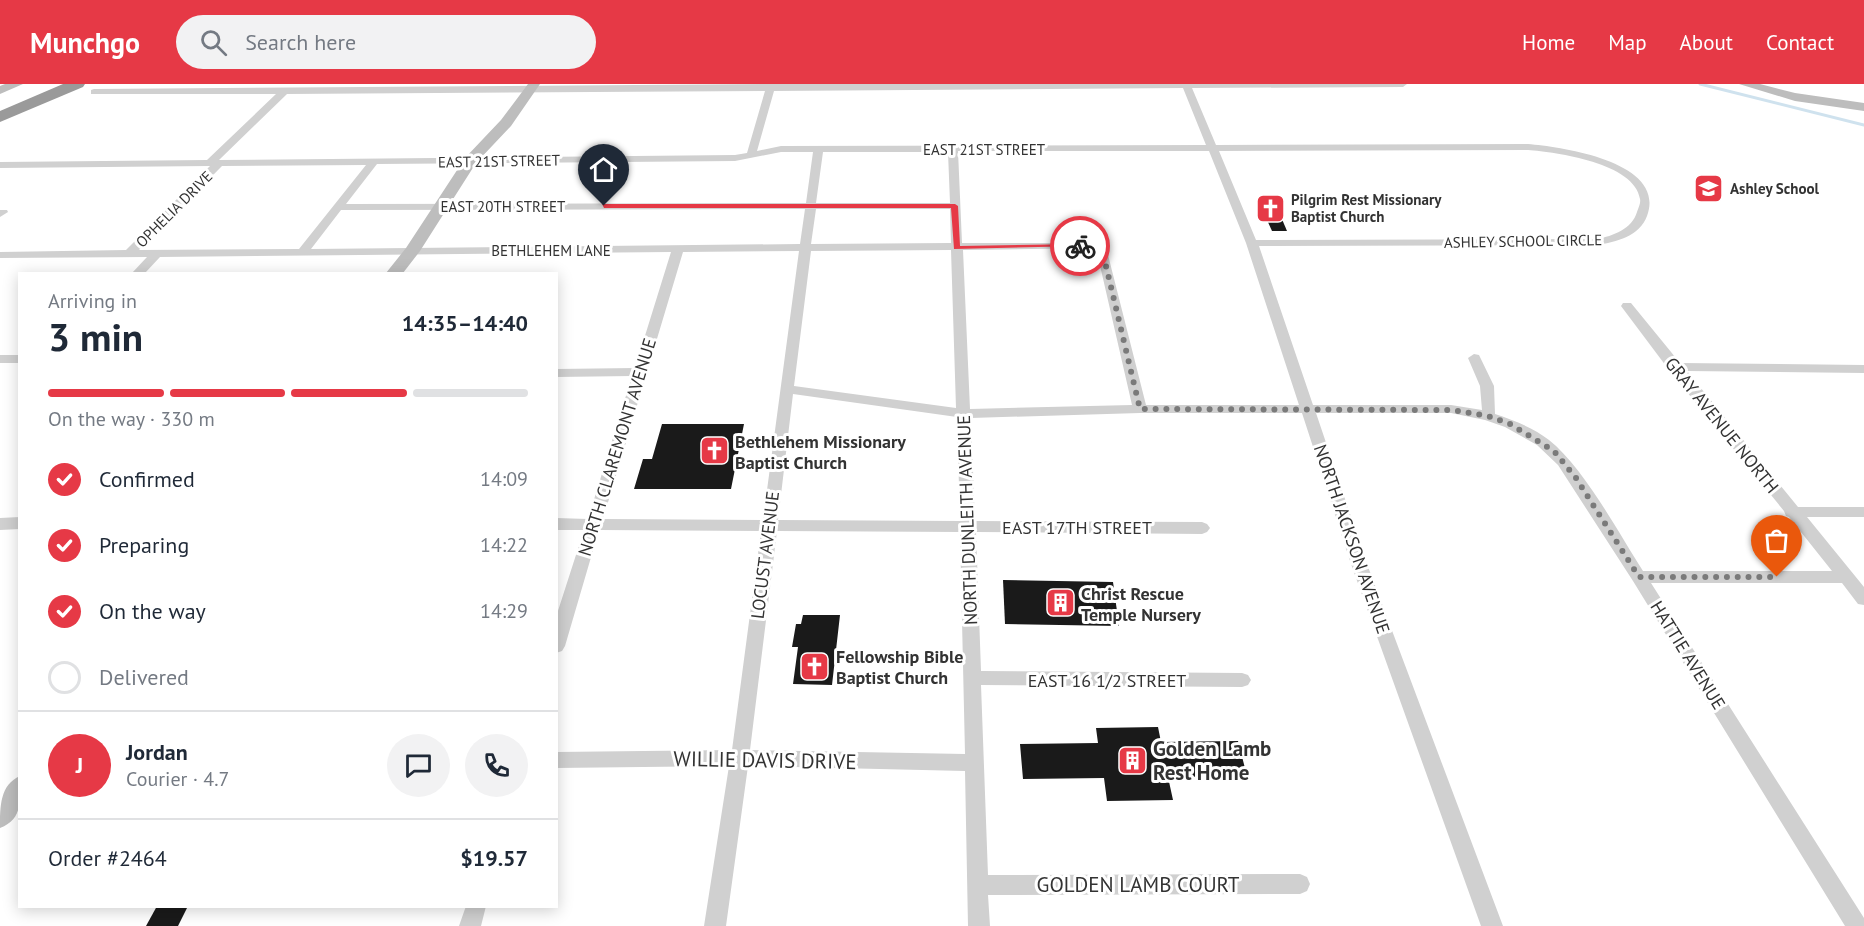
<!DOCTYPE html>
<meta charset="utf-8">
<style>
body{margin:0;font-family:"PT Sans",sans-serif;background:#f2f2f3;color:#1f2937;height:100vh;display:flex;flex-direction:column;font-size:22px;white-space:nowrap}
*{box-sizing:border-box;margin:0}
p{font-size:20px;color:#747a83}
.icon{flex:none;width:33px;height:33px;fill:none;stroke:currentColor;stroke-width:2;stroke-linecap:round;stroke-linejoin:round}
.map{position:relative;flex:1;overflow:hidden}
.drawer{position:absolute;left:18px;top:188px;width:540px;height:636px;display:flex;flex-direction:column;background:#fff;border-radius:0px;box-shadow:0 3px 15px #0003}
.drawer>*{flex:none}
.pin{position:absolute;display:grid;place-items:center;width:51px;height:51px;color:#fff;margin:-62px -26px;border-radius:50% 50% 50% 0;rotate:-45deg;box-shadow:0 0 6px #0007}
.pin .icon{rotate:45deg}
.courier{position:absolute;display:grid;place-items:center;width:60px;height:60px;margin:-30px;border:4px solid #e63946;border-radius:50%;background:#fff;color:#222;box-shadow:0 2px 8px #0007}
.overview em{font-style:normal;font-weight:600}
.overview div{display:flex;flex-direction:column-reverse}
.overview{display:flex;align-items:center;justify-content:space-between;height:102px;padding:0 30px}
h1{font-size:39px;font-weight:600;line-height:45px}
.bar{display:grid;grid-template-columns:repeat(4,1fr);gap:9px 6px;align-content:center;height:72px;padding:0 30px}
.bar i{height:8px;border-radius:4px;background:#e0e1e3}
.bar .selected{background:#e63946}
.bar p{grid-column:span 4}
.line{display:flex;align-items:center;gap:15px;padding:0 30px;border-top:2px solid #e0e1e3}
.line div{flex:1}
.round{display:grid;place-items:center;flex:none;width:63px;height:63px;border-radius:32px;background:#f2f2f3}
ol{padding:0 30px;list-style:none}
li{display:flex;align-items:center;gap:18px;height:66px}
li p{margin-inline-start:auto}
li .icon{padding:6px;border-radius:50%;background:#e63946;color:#fff;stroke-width:4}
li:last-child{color:#747a83}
li i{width:33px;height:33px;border:3px solid #e0e1e3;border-radius:50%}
header{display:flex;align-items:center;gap:36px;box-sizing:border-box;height:84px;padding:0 30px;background:#e63946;color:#fff}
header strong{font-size:28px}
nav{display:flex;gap:33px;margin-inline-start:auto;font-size:21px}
.search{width:420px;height:54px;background:#f2f2f3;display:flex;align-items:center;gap:15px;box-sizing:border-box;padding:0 21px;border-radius:33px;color:#747a83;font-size:22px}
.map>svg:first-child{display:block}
</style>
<header>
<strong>Munchgo</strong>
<div class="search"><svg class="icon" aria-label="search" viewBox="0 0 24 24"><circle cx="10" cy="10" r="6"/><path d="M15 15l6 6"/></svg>Search here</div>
<nav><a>Home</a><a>Map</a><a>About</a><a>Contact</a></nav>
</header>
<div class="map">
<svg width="1864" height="842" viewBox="0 0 1864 842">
<rect width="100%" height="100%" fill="#fff"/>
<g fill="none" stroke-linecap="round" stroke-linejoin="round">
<polyline stroke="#cfe2ee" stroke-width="3" points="1700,0 1864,41"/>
</g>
<g fill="#1a1a1a">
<polygon points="1257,114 1273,114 1287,147 1272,147"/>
<polygon points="662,340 744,340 731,405 634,405 643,375 652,375"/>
<polygon points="1003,496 1113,498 1119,542 1005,540"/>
<polygon points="803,531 840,531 832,601 793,600 798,563 792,563 796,540 801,540"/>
<polygon points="1158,643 1161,658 1238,657 1247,692 1168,693 1173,716 1107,717 1104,694 1023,695 1020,660 1098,659 1096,644"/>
<polygon points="157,822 188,822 178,842 146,842"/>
</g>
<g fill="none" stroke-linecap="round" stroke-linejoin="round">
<g fill="#d0d0d0" fill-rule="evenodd">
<path d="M1407,0L1403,3L1192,4L1216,61L1528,60C1563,63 1667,78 1647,132C1640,152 1616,158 1597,161L1259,162L1313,321H1451L1482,326L1480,302L1468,274L1474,270L1479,271L1494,302L1495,330C1513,336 1534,344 1549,356C1584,384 1618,448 1643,487H1832L1789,433L1786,432L1784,427L1669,286L1621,222L1623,219H1631L1680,279L1864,281V289L1687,287L1798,423H1864V433H1807L1864,503V521L1858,520L1842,499H1651L1864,834V842H1845L1633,497L1558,381L1537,361L1505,343L1485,336L1451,329H1316L1367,480L1503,842H1481L1351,480L1302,329H1140L971,334L975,437L1202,438L1207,440L1210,444L1207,448L1202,450L976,448L981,587L1242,589L1248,591L1251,596L1248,601L1242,603L981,601L988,791L1300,790L1307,793L1310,800L1307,807L1300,810L988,811L990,842H968L965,687L748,682L726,842H704L729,682L556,684V668L732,666L761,447L599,446L565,562L562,567L556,569V533L584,446H556V434L588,435L632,292L556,293V285L635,284L671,168L160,173L145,189H132L147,173L0,174V168L126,166L210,82L0,84V78L207,76L276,10H91V6L94,5L771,0ZM1183,4L1206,61L781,62L757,67L774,7ZM765,7L747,69L735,71L219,76L287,10ZM1528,66C1556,68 1635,79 1640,115C1641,119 1638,125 1637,128C1632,145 1613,152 1597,155L1256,156L1219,67ZM958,67H1209L1246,159L1299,321H1146L1105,159H962ZM781,68H813L806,119L346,120L377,80L735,77ZM823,68H948L950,119H816ZM366,81L299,165L139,166L222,82ZM805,125L800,160L311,165L341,126ZM816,125H950L951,159L811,160ZM1096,164L1132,321L970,325L963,166ZM951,166L956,324L794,302L811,167ZM799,167L763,436L603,435L683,168ZM793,310L957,333L960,437L778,436ZM777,447L960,448L965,670L750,666Z"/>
<polygon points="0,126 7,126 8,128 0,133"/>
<rect x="0" y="271" width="20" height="8"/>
<polygon points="20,433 20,445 0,446 0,434"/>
<polygon points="466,822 486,822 481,842 459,842"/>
</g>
<g fill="#bdbdbd" fill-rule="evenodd">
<polygon points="5,0 23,0 0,10 0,2"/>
<polygon points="528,0 540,0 511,42 476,79 420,167 403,189 386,189 406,164 465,74 501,36"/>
<polygon points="1739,0 1760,0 1795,9 1864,19 1864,27 1795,17"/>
<path d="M20,692C20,714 24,735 0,744C0,722 0,701 20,692Z"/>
</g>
<polygon fill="#9a9a9a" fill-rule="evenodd" points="63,0 85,0 83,3 0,38 0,27"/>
</g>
<polygon fill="#e63946" points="602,120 955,120 958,122 960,162 1080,160 1083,162 954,165 951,124 604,124"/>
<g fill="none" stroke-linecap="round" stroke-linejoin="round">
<polyline stroke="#7a7a7a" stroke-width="6" stroke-dasharray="0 10.8" points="1080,162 1101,161 1140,325 1451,326 1488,332 1510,340 1554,367 1576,394 1639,493 1777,493"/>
</g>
<defs>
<symbol id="school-square" viewBox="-11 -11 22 22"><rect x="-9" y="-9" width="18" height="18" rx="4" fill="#e63946" stroke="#fff"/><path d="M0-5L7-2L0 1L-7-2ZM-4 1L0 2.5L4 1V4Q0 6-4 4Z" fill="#fff"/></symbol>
<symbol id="church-square" viewBox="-11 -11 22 22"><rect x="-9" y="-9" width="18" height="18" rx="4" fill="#e63946" stroke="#fff"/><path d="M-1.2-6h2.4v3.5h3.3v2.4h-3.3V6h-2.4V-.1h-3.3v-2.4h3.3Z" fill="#fff"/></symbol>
<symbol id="building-square" viewBox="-11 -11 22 22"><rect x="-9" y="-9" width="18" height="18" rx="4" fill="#e63946" stroke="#fff"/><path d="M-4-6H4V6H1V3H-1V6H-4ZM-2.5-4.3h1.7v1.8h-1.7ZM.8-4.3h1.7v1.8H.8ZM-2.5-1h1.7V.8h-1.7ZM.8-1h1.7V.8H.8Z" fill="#fff"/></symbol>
</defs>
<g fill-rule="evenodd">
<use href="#school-square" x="1692" y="88" width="33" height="33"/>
<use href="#church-square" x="1254" y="108" width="33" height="33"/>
<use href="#church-square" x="698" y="350" width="33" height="33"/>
<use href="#building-square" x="1044" y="502" width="33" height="33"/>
<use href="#church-square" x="798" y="566" width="33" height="33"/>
<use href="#building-square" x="1116" y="660" width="33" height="33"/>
</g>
<g text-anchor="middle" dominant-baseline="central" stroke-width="6" stroke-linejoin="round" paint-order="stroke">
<g font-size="15" fill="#333" stroke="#fff">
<text x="984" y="65">EAST 21ST STREET</text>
<text transform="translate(499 77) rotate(-1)">EAST 21ST STREET</text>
<text x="503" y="122">EAST 20TH STREET</text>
<text transform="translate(174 125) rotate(-45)">OPHELIA DRIVE</text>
<text transform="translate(1523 157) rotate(-1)">ASHLEY SCHOOL CIRCLE</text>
<text x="551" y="166">BETHLEHEM LANE</text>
</g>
<g font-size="15" font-weight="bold" fill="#333" stroke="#fff" text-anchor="start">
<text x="1730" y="104">Ashley School</text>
<text x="1291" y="115">Pilgrim Rest Missionary<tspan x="1291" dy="17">Baptist Church</tspan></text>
</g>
<g font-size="18" fill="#333" stroke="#fff">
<text transform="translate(1722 341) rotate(51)">GRAY AVENUE NORTH</text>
<text transform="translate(617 363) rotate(-73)">NORTH CLAREMONT AVENUE</text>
<text transform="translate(967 436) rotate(-92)">NORTH DUNLEITH AVENUE</text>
<text x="1077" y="443">EAST 17TH STREET</text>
<text transform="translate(1352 455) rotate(71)">NORTH JACKSON AVENUE</text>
<text transform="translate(765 471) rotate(-83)">LOCUST AVENUE</text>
<text transform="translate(1688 571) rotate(58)">HATTIE AVENUE</text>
<text x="1107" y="596">EAST 16 1/2 STREET</text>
</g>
<g font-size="18" font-weight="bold" fill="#333" stroke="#fff" text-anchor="start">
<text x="735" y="357">Bethlehem Missionary<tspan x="735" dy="21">Baptist Church</tspan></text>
<text x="1081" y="509">Christ Rescue<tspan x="1081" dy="21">Temple Nursery</tspan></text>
<text x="836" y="572">Fellowship Bible<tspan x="836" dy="21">Baptist Church</tspan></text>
</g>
<g font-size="21" font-weight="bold" fill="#333" stroke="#fff" text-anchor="start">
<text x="1153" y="664">Golden Lamb<tspan x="1153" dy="24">Rest Home</tspan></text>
</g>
<g font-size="21" fill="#333" stroke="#fff">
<text transform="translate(765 676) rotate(1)">WILLIE DAVIS DRIVE</text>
<text x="1138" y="800">GOLDEN LAMB COURT</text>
</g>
</g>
</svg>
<div class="pin" style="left:1777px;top:493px;background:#ea580c"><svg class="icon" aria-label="bag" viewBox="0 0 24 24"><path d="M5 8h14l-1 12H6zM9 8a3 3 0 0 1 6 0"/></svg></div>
<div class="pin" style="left:604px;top:122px;background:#1f2937"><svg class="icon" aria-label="home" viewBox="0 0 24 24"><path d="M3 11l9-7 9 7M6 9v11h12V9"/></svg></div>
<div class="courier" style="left:1080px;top:162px"><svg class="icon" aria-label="bike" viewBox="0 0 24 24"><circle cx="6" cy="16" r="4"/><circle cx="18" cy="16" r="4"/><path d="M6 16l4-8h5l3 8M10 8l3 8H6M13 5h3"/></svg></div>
<section class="drawer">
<div class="overview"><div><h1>3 min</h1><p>Arriving in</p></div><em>14:35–14:40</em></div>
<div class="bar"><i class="selected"></i><i class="selected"></i><i class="selected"></i><i></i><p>On the way · 330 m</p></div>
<ol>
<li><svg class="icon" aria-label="check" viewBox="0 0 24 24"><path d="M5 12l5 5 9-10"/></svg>Confirmed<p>14:09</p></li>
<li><svg class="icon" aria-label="check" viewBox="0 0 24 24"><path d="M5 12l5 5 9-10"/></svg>Preparing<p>14:22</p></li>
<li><svg class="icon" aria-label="check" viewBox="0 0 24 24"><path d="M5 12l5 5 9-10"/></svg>On the way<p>14:29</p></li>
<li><i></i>Delivered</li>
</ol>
<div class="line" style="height:108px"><b class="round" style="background:#e63946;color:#fff">J</b><div><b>Jordan</b><p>Courier · 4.7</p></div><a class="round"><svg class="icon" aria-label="chat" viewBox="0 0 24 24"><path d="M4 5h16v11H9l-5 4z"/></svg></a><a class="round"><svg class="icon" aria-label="phone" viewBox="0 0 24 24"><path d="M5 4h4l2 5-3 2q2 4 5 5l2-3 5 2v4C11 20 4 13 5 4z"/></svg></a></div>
<div class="line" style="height:78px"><div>Order #2464</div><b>$19.57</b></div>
</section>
</div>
